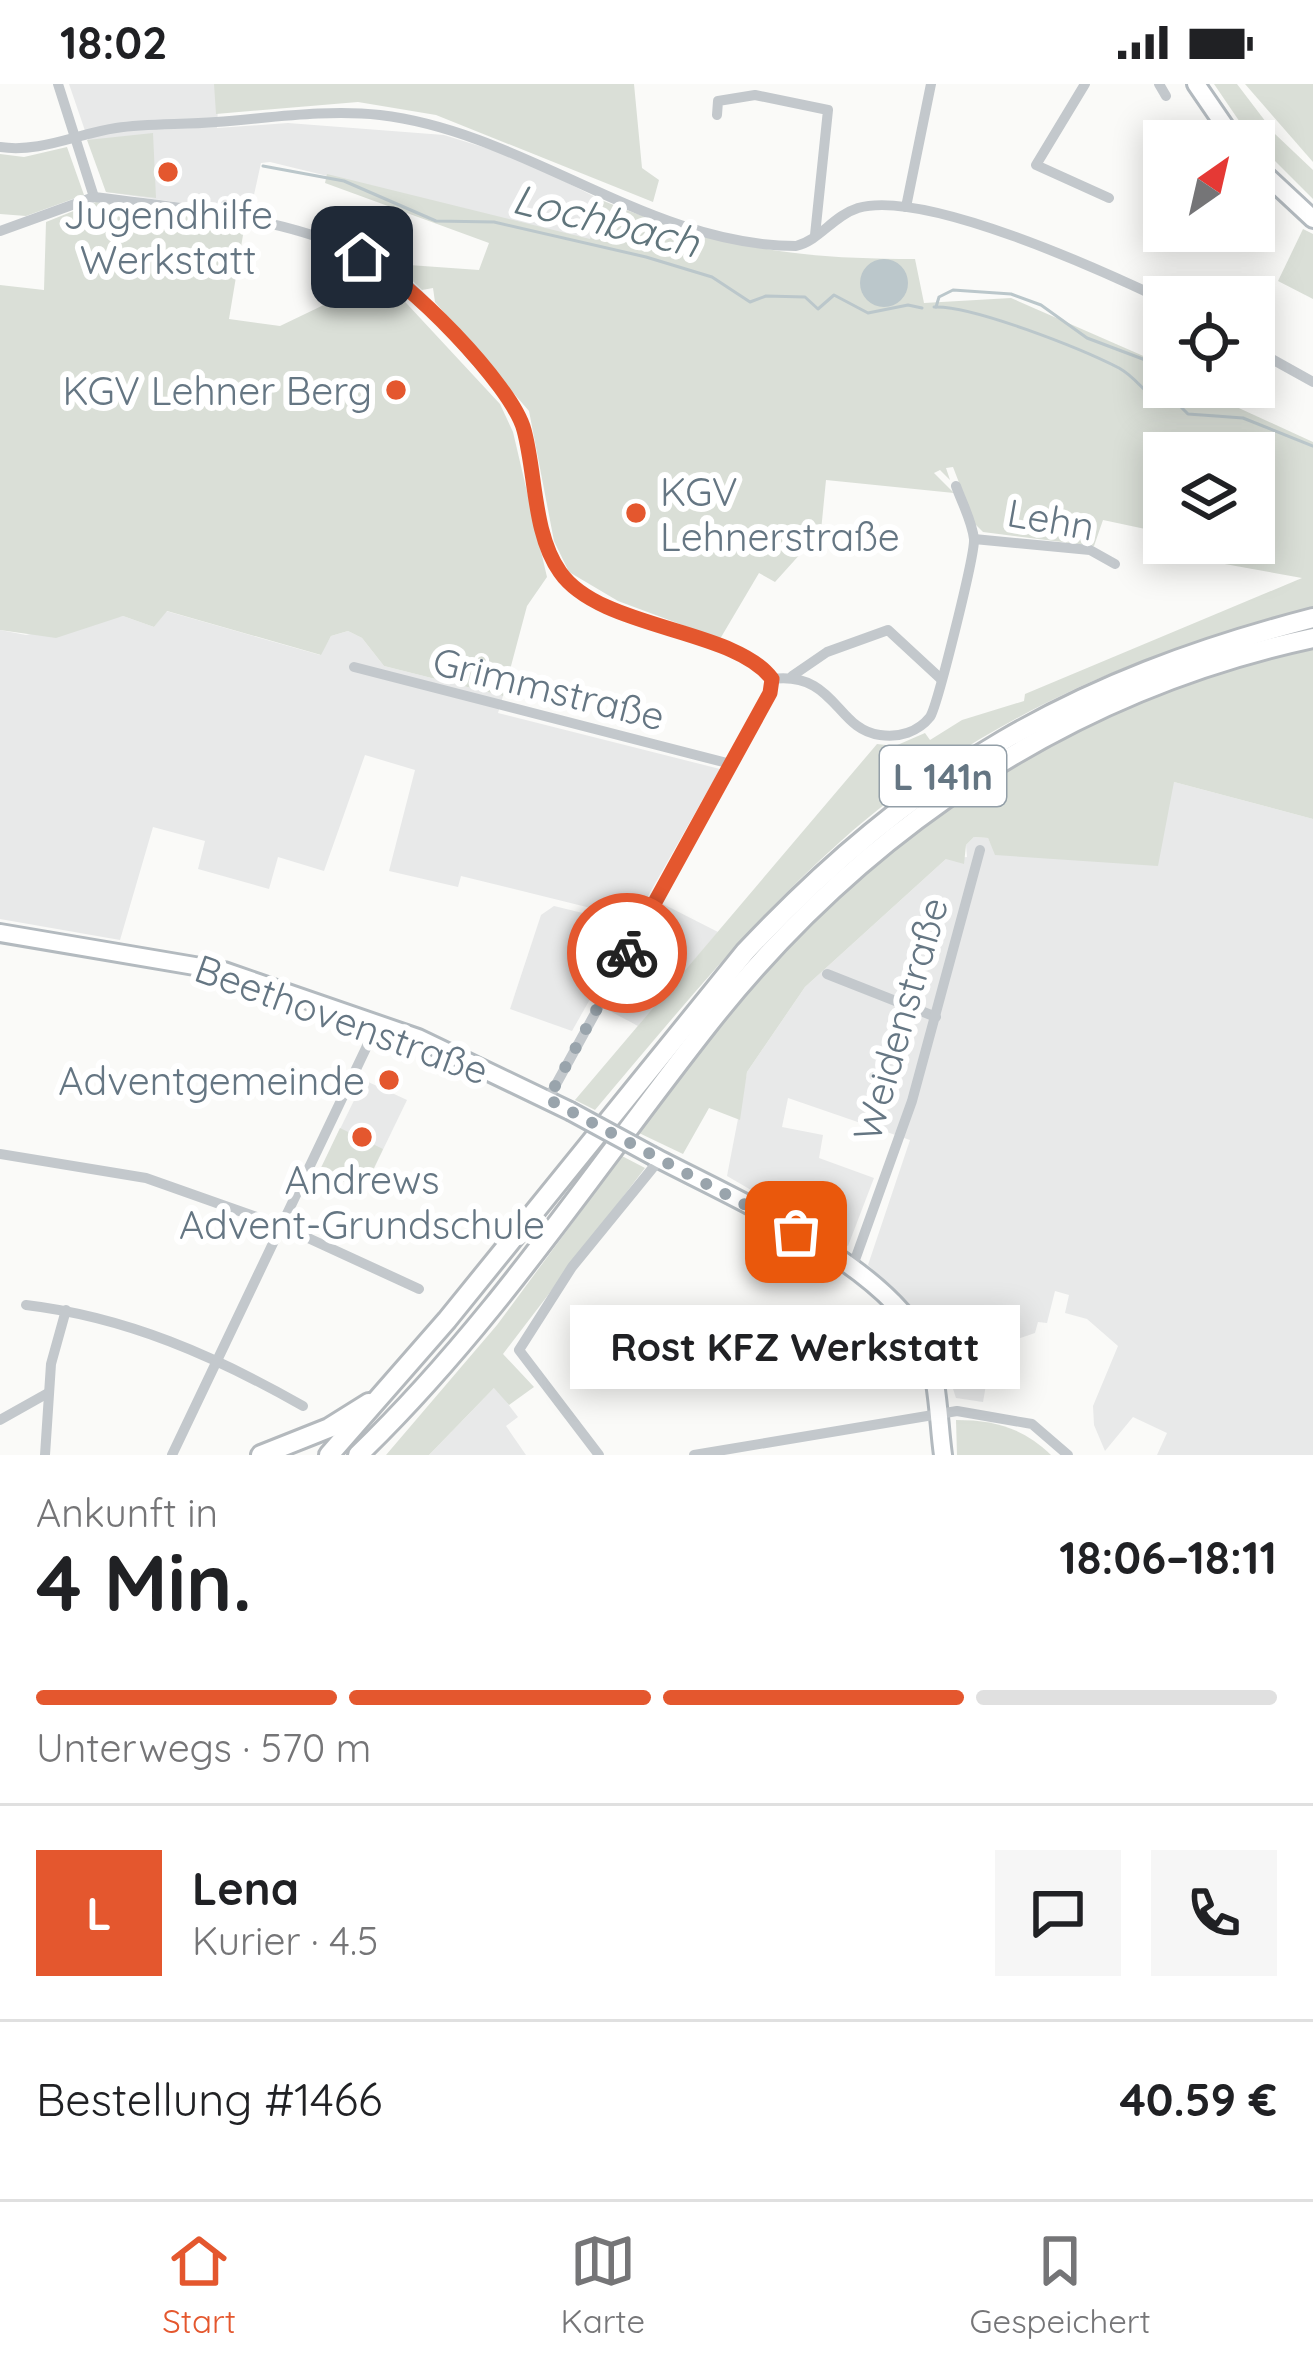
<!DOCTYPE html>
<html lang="de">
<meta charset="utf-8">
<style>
body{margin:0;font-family:Quicksand,sans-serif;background:#f6f6f6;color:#202124;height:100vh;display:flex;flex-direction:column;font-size:45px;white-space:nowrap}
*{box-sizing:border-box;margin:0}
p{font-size:39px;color:#757577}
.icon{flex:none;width:66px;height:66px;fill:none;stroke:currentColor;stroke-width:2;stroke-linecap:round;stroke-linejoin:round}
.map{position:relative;height:1371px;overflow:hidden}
.side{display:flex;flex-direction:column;background:#fff;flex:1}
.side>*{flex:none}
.needle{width:78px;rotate:34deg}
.buttons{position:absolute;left:1143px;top:36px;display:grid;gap:24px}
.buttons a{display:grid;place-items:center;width:132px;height:132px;border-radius:0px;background:#fff;box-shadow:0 6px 30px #0003;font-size:60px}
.pin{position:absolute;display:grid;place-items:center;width:102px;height:102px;color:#fff;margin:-51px;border-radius:24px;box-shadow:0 6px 18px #0006}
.courier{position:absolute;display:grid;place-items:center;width:120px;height:120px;margin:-60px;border:9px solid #e4572e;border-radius:50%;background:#fff;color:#222;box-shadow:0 3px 15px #0007}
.bubble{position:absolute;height:84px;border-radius:0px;background:#fff;box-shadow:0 6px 30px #0003;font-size:39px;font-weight:800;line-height:84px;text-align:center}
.summary em{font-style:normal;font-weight:800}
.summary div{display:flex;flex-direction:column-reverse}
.summary{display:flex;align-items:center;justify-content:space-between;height:204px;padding:0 36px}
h1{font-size:78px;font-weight:800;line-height:90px}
.bar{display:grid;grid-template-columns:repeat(4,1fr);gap:18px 12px;align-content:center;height:144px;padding:0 36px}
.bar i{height:15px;border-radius:9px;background:#e0e0e0}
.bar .on{background:#e4572e}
.bar p{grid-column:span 4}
.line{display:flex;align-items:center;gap:30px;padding:0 36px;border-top:3px solid #e0e0e0}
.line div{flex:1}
.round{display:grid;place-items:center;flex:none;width:126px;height:126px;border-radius:0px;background:#f6f6f6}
.status{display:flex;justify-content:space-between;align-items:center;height:84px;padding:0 60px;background:#fff;direction:ltr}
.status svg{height:33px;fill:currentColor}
.dock{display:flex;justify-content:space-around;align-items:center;height:168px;border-top:3px solid #e0e0e0;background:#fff;font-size:33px;color:#757577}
.dock a{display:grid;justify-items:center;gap:6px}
.dock .on{color:#e4572e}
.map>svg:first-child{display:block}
</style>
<div class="status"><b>18:02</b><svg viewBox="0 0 49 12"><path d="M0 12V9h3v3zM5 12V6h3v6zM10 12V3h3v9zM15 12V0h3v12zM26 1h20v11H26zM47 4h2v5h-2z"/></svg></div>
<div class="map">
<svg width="1313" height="1371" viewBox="0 0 1313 1371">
<rect width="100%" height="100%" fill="#fafaf8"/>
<g fill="#e8e9e9">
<polygon points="69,0 214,0 219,1 217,44 288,39 444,51 521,75 601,116 590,156 270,78 261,79 250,129 106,108"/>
<polygon points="166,527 320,571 331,552 348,547 362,554 384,582 503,612 498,629 720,685 635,835 461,792 458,803 389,787 415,686 365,671 324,787 278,773 269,805 198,785 205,757 153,743 120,856 0,835 0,546 26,551 123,532 154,543"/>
<polygon points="1174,698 1313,735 1313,1371 1157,1371 1167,1349 1133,1333 1105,1367 1094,1341 1093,1322 1118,1262 1087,1235 1065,1229 1069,1211 1055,1207 1047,1239 1038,1238 1035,1249 959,1275 962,1289 990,1278 983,1318 956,1314 934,1247 868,1181 910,1056 788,1014 782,1043 823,1051 819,1074 874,1094 848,1162 727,1092 747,988 805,903 946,775 967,773 966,761 974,753 988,754 996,771"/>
<polygon points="663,820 718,848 638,942 608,926"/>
<polygon points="554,822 632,841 572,947 510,925 541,831"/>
<polygon points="364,996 407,1016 363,1107 320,1086"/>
<polygon points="495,1303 518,1333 506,1342 526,1371 429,1371"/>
</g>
<g fill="#dadfd7">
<polygon points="214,0 634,0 642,84 659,96 653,118 436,31 358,18 216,30"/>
<polygon points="1214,0 1237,0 1275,50 1313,86 1313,115 1248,50"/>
<polygon points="1245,0 1313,0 1313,78"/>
<polygon points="153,49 156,114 106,108 87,56"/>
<polygon points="67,63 84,111 26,132 0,130 0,70 24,73"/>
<path d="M327,90L590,155L601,116C718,163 790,175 915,175L924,219L1011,214L1164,281V303H1193L1313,358V527C1143,562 971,640 841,757C751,837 673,934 595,1026L575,1016L877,660L895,662L925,649L930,656L962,636L1024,617L1025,610L1302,494L1208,477L1211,459H1254V369H1164V440L1150,446L1103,436L1094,462L983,448L975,440L953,383L946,384L950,396L940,386L934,389L954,409L826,396L821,447L775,498L759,489L720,555L618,517L569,488L554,457L529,327L435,218L433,204L422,206L395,180L479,186L489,159L325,99Z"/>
<polygon points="96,118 245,139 229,235 280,242 382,193 500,320 513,348 547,493 527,522 503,612 384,582 362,554 348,547 331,552 321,571 167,527 154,543 123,532 56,554 0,546 0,201 44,206 46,138"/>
<polygon points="1303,145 1313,150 1313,215 1278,197"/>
<path d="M1313,564V735L1174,698L1158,782L995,771L988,754L974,753L966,761L964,780L946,775L805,903L747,988L740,1036L709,1024L683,1070L639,1049C683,990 725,929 774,874C913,719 1108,604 1313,564Z"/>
<polygon points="340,1044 383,1065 363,1107 320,1086"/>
<polygon points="622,1072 645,1084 503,1270 534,1303 509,1321 494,1304 429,1371 386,1371 497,1241"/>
<path d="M956,1336C995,1336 1023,1344 1051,1371H957Z"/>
</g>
<circle fill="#bbc7cb" cx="884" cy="199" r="24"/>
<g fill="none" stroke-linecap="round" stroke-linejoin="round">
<g stroke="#bbc7cb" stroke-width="3">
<polyline points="263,82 344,97 436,137 494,138 646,173 712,193 750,218 766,212 805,213 818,225 834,211 868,229 908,221 922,224"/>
<path d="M934,223C972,221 1082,265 1119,284C1144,298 1146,320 1179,321L1188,330L1243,334L1313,362"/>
<polyline points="936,223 939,213 953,206 1011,210 1041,221 1087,254 1164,283"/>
</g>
<defs>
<g id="secondary">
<polyline points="1196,0 1235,57"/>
<polyline points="1254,80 1313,135"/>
<polyline points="0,849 224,887 418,954 570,1027"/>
<path d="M653,1072C729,1112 888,1181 924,1261C939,1294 938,1336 943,1371"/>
</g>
<g id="trunk">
<polyline points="261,1371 329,1344 369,1319"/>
<path d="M329,1371L447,1236L745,868C914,688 1074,596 1313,534"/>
<path d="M358,1371C491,1243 593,1087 707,942C861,746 1069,606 1313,554"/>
</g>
</defs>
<use href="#secondary" stroke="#b3babf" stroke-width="22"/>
<use href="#trunk" stroke="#b4b9bd" stroke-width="24"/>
<g stroke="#c3c8cc" stroke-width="10">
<polyline points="58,0 94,113"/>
<polyline points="1085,0 1036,81 1109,114"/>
<polyline points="1159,0 1166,12"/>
<polyline points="717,31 718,17 755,11 828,26 815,151"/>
<path d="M0,63C40,69 76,50 116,44C149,39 182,41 216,38C270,34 326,25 380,31C526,48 648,162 796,162C820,156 833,132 858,124C924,105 1101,186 1164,216"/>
<path d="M94,113C186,125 314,134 393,189C422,209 445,241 468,268C485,288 508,309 519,332C543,379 527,448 561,491C604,545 736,545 772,595L771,609L548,1015"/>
<polyline points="906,123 931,0"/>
<polyline points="1254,130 1265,136"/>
<polyline points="0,147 94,113"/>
<polyline points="1254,265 1313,298"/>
<polyline points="974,455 1090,466 1115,480"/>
<polyline points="354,583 731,680"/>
<polyline points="792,592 827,568 888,546 941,595"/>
<path d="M772,595C836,587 836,646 880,651C899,654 918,648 930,633C937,623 975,471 974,455C972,437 962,419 956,402"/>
<polyline points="827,890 936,933"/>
<polyline points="0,1070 146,1094 282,1142 419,1205"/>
<polyline points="851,1187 912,1017 980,766"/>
<path d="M26,1221C127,1233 215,1272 303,1322"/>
<polyline points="0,1336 48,1309"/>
<polyline points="45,1371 51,1280 66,1226"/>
<polyline points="172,1371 378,939"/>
<polyline points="599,1371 519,1266 572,1183 660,1075"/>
<polyline points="694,1371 957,1327 1032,1340 1068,1371"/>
</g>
<use href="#secondary" stroke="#fff" stroke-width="16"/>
<use href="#trunk" stroke="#fff" stroke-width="18"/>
<defs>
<polyline id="secondary-bridge" points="570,1027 653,1072"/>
</defs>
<use href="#secondary-bridge" stroke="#b3babf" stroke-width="22" stroke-linecap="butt"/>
<use href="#secondary-bridge" stroke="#fff" stroke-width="16"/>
</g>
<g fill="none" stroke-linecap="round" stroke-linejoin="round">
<polyline stroke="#99a4ac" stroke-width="12" stroke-dasharray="0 21.6" points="627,869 548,1015 796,1148"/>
<path stroke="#e4572e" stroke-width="15" d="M362,173C405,192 512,301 524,346C536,390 533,450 560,488C600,546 735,544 772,595L770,609L627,869"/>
</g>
<g fill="#e4572e" stroke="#fff" stroke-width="4.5">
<circle cx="168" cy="88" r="12"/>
<circle cx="396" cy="306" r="12"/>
<circle cx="636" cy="429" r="12"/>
<circle cx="389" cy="996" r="12"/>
<circle cx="362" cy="1053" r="12"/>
</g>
<g text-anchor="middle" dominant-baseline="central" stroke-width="12" stroke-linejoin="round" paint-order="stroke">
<rect fill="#fff" stroke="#939fa8" stroke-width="3" x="880" y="662" width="126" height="60" rx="9"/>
<g font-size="36" font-weight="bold" fill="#657683">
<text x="943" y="692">L 141n</text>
</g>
<g font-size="39" fill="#657683" stroke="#fff">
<text x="168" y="130">Jugendhilfe<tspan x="168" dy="45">Werkstatt</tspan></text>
<text x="372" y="306" text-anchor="end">KGV Lehner Berg</text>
<text x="660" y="407" text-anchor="start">KGV<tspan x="660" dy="45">Lehnerstraße</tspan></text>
<text x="365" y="996" text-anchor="end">Adventgemeinde</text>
<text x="362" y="1095">Andrews<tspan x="362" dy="45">Advent-Grundschule</tspan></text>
</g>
<g font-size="39" fill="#657683" stroke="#fff">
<text transform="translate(1051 435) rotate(10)">Lehn</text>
<text transform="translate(549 604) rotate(14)">Grimmstraße</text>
<text transform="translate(342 935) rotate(20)">Beethovenstraße</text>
<text transform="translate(900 935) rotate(-74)">Weidenstraße</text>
</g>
<g font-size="42" font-style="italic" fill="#60757c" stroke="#fff">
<text transform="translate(606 136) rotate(14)">Lochbach</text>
</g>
</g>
</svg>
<div class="buttons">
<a><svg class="needle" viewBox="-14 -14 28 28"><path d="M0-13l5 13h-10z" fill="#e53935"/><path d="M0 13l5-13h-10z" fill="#757577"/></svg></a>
<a><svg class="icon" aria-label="locate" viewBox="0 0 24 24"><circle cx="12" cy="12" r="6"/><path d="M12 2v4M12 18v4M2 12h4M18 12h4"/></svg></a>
<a><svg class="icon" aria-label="layers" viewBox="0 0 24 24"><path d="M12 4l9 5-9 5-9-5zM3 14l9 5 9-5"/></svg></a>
</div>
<div class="pin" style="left:796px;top:1148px;background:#ea580c"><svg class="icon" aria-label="bag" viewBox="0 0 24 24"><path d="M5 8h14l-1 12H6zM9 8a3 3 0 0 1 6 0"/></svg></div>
<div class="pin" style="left:362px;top:173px;background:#1f2937"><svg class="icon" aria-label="home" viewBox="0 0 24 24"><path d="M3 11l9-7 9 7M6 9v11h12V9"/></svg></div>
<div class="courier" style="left:627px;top:869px"><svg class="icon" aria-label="bike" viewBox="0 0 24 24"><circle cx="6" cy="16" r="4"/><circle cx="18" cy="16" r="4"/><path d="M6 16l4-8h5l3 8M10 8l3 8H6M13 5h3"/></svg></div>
<div class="bubble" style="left:570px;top:1221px;width:450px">Rost KFZ Werkstatt</div>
</div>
<section class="side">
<div class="summary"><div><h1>4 Min.</h1><p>Ankunft in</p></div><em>18:06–18:11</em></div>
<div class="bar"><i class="on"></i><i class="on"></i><i class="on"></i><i></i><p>Unterwegs · 570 m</p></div>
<div class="line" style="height:216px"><b class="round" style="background:#e4572e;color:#fff">L</b><div><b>Lena</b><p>Kurier · 4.5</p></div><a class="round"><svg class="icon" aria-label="chat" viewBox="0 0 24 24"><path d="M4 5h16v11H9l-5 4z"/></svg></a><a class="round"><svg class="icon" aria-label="phone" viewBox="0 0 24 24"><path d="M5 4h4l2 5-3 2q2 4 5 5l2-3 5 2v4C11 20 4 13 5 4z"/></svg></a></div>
<div class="line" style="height:156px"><div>Bestellung #1466</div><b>40.59 €</b></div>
</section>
<nav class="dock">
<a class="on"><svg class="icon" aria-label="home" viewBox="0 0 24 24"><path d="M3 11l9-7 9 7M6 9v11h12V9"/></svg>Start</a>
<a><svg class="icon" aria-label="map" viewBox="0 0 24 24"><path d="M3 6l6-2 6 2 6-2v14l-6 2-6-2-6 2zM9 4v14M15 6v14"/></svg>Karte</a>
<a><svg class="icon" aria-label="saved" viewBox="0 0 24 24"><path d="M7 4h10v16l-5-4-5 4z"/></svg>Gespeichert</a>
</nav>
